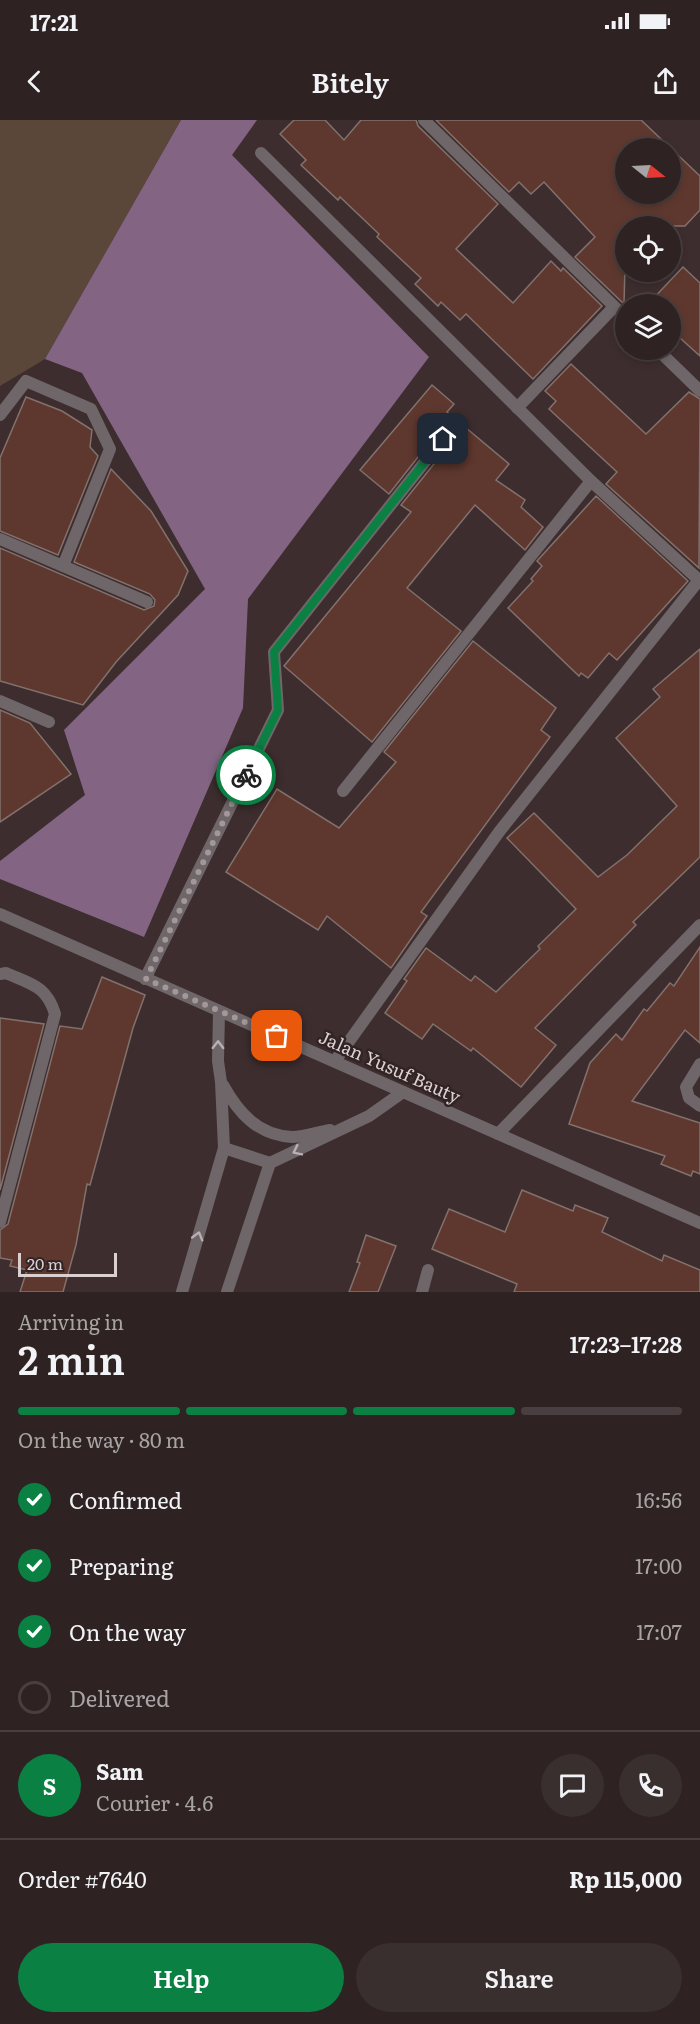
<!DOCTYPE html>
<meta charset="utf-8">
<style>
body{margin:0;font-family:Literata,serif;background:#3a2f2f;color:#f1f3f6;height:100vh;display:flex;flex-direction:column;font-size:22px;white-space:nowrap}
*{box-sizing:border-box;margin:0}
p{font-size:20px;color:#a7a4a5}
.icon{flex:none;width:33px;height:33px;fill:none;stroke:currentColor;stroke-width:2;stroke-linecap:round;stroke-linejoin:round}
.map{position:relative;height:1172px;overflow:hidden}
.panel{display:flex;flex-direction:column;background:#2e2222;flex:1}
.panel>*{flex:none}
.needle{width:39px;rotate:108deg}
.controls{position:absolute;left:615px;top:18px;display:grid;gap:12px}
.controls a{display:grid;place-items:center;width:66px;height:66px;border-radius:50%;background:#2e2222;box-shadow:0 3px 9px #0003,0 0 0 2px #493f40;font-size:30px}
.scale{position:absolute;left:18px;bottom:15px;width:99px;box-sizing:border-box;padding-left:6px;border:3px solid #dbd0d1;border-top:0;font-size:16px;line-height:21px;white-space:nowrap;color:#dbd0d1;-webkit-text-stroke:4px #322325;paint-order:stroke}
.pin{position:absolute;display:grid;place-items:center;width:51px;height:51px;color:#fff;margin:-26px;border-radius:12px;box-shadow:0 3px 9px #0006}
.courier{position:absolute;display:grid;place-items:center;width:60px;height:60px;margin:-30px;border:4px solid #0b8043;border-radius:50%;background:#fff;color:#222;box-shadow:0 2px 8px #0007}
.summary em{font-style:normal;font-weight:600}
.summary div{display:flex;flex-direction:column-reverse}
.summary{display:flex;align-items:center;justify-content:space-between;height:102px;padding:0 18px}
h1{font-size:39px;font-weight:600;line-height:45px}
.bar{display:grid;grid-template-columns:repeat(4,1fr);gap:9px 6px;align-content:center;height:72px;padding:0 18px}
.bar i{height:8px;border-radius:4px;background:#493f40}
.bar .active{background:#0b8043}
.bar p{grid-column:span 4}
.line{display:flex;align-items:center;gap:15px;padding:0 18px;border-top:2px solid #493f40}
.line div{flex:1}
.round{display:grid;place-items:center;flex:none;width:63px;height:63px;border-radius:32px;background:#3a2f2f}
ol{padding:0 18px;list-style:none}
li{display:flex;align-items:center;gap:18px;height:66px}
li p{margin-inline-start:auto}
li .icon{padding:6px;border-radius:50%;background:#0b8043;color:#fff;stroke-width:4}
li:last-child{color:#a7a4a5}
li i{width:33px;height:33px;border:3px solid #493f40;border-radius:50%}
.cta{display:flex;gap:12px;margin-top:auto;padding:12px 18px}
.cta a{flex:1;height:69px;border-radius:36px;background:#0b8043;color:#fff;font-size:24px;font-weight:600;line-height:69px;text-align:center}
.cta a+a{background:#3a2f2f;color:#f1f3f6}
.status{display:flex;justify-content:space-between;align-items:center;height:42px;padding:0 30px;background:#2e2222;direction:ltr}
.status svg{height:16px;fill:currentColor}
header{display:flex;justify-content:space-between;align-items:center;height:78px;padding:0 18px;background:#2e2222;font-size:27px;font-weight:600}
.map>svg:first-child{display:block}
</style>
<div class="status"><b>17:21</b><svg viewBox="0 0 49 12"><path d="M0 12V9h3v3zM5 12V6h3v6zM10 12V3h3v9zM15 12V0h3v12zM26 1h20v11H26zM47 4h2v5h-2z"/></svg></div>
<header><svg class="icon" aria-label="back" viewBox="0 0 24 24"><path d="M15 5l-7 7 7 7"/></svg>Bitely<svg class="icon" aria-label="share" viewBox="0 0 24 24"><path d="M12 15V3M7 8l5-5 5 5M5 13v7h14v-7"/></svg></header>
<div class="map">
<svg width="700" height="1172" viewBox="0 0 700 1172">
<rect width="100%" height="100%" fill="#3d2d2e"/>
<polygon fill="#5b4739" points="0,0 181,0 45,239 0,266"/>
<polygon fill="#836583" points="181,0 257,0 232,35 429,237 248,479 243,588 144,817 0,759 0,741 85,675 64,610 205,469 82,253 45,239"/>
<g fill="#5e382e" stroke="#82716c" stroke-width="1.5" fill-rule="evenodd">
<polygon points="294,0 325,0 344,20 361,0 416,0 418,6 498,84 456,129 513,183 551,141 561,151 563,148 602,186 533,259 466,194 460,200 441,182 438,186 415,164 421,158 377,117 379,114 340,77 338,80 301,45 306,40 280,14"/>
<path d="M436,0H641L700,56V90L685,106H626L624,184L575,137L595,117L544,62L531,74L519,62L509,72ZM626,28H670V74H626Z"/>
<polygon points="683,147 700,163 700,236 670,209 670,184 648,184"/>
<polygon points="571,244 646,314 689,272 700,279 699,448 606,364 617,352 549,289 556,281 545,271"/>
<polygon points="432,265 454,284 447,292 509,344 496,360 525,380 521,387 543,407 525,430 475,385 407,468 461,511 372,622 284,546 411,392 401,385 450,324 451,317 448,312 437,313 389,374 360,350"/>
<polygon points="26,277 62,291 92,310 90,327 98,336 58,435 0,411 0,338"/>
<polygon points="111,349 151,391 188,451 178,475 116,542 83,585 0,561 0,428 144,490 154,486 155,480 150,474 74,442"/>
<polygon points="596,376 688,461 617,540 609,533 588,558 581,553 579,556 508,488 533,461 531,459 542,446 537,441"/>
<polygon points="473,521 556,588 541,610 550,617 421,792 427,796 391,848 327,796 318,810 226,752 277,669 339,708 396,642 384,632"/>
<polygon points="700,529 700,737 633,802 636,805 535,908 556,925 521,967 473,928 471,931 433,904 422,919 385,893 407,861 404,859 426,828 471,861 475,856 496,872 540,829 538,826 576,789 507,718 534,693 598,757 627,735 677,686 616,618 660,577 653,569"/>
<polygon points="0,590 30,603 71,654 0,702"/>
<polygon points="700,827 700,923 685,910 632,981 700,1003 700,1054 693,1051 691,1056 661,1044 665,1036 569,1004 590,943 616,914 622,920 644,889 647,891 670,863 674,866"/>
<polygon points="102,857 145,875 133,908 90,1065 87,1064 76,1125 63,1172 20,1172 27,1150 10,1146 12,1140 0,1138 0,1110 8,1104 60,906 82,909"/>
<polygon points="0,898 44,904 0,1070"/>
<polygon points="522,1070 573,1091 575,1085 608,1098 602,1112 662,1141 664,1135 700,1150 700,1172 514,1172 517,1164 432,1129 449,1089 505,1112"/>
<polygon points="366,1115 396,1126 378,1172 349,1172 360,1143 357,1142"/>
</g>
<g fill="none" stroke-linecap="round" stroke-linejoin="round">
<g stroke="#6e6669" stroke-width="12">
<polyline points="424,0 626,198"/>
<polyline points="261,33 591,361 700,461"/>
<polyline points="658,230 700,271"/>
<polyline points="517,288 614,187"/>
<polyline points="0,295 26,261 91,289 110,329 63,446"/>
<polyline points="0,419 147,482"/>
<polyline points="0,581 49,602"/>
<polyline points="343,671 591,361"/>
<path d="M0,854L6,853C31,864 47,866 55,894L0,1102"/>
<polyline points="145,859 278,590 274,532 443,319"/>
<polyline points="335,941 499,712 699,460"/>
<polyline points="700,944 686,967 689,978 700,986"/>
<path d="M223,965C238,992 257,1015 292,1017C304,1017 318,1012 330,1010"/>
<polyline points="498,1014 700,805"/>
<polyline points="224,1028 270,1043"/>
<polyline points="182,1172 224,1028 221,962 218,941 219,892"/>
<polyline points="227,1172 270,1043 369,996 403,972"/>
<polyline points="422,1172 428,1150"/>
</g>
<polyline stroke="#6e6669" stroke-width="12" points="0,794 700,1103"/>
</g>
<defs><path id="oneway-chevron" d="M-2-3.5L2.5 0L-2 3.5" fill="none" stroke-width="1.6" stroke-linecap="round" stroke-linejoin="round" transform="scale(1.5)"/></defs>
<g stroke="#bab0b2">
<use href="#oneway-chevron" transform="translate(218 925) rotate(-89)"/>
<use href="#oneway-chevron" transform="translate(297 1031) rotate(154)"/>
<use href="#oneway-chevron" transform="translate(198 1116) rotate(-74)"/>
</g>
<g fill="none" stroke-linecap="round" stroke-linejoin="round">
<polyline stroke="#a49798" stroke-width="6" stroke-dasharray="0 10.8" points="246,655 146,859 277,916"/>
<polyline stroke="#0b8043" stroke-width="8" points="246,655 278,590 274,532 443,319"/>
</g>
<g text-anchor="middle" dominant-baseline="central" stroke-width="5" stroke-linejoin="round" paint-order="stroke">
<g font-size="18" fill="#dbd0d1" stroke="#322325">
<text transform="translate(390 946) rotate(24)">Jalan Yusuf Bauty</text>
</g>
</g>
</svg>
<div class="controls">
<a><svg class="needle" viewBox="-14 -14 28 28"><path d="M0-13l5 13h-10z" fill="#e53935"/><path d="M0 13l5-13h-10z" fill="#a7a4a5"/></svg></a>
<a><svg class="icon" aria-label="locate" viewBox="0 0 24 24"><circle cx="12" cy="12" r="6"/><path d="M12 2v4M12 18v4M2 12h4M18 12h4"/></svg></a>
<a><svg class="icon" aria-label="layers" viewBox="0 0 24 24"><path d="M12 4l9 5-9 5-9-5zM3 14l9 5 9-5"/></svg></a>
</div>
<div class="scale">20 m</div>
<div class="pin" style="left:277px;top:916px;background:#ea580c"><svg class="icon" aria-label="bag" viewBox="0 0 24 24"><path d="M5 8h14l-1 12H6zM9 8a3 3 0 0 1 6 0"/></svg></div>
<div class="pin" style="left:443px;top:319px;background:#1f2937"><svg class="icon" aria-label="home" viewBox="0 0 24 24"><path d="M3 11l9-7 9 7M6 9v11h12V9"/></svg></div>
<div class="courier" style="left:246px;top:655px"><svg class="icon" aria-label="bike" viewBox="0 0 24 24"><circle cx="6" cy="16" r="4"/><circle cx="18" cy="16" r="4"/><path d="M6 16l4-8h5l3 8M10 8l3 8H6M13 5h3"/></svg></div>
</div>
<section class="panel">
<div class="summary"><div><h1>2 min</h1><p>Arriving in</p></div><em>17:23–17:28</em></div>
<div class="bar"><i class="active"></i><i class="active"></i><i class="active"></i><i></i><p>On the way · 80 m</p></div>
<ol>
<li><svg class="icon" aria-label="check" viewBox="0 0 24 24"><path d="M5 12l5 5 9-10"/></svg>Confirmed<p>16:56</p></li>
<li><svg class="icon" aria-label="check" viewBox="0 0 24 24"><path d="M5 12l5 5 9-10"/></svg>Preparing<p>17:00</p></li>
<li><svg class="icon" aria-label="check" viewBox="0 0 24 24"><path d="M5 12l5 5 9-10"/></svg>On the way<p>17:07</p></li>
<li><i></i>Delivered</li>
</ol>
<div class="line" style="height:108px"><b class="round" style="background:#0b8043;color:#fff">S</b><div><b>Sam</b><p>Courier · 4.6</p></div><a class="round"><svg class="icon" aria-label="chat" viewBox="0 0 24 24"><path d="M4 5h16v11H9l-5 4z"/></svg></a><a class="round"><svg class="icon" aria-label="phone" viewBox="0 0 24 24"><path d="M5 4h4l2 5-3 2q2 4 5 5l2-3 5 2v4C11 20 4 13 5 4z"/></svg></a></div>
<div class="line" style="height:78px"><div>Order #7640</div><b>Rp 115,000</b></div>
<div class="cta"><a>Help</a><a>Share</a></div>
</section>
